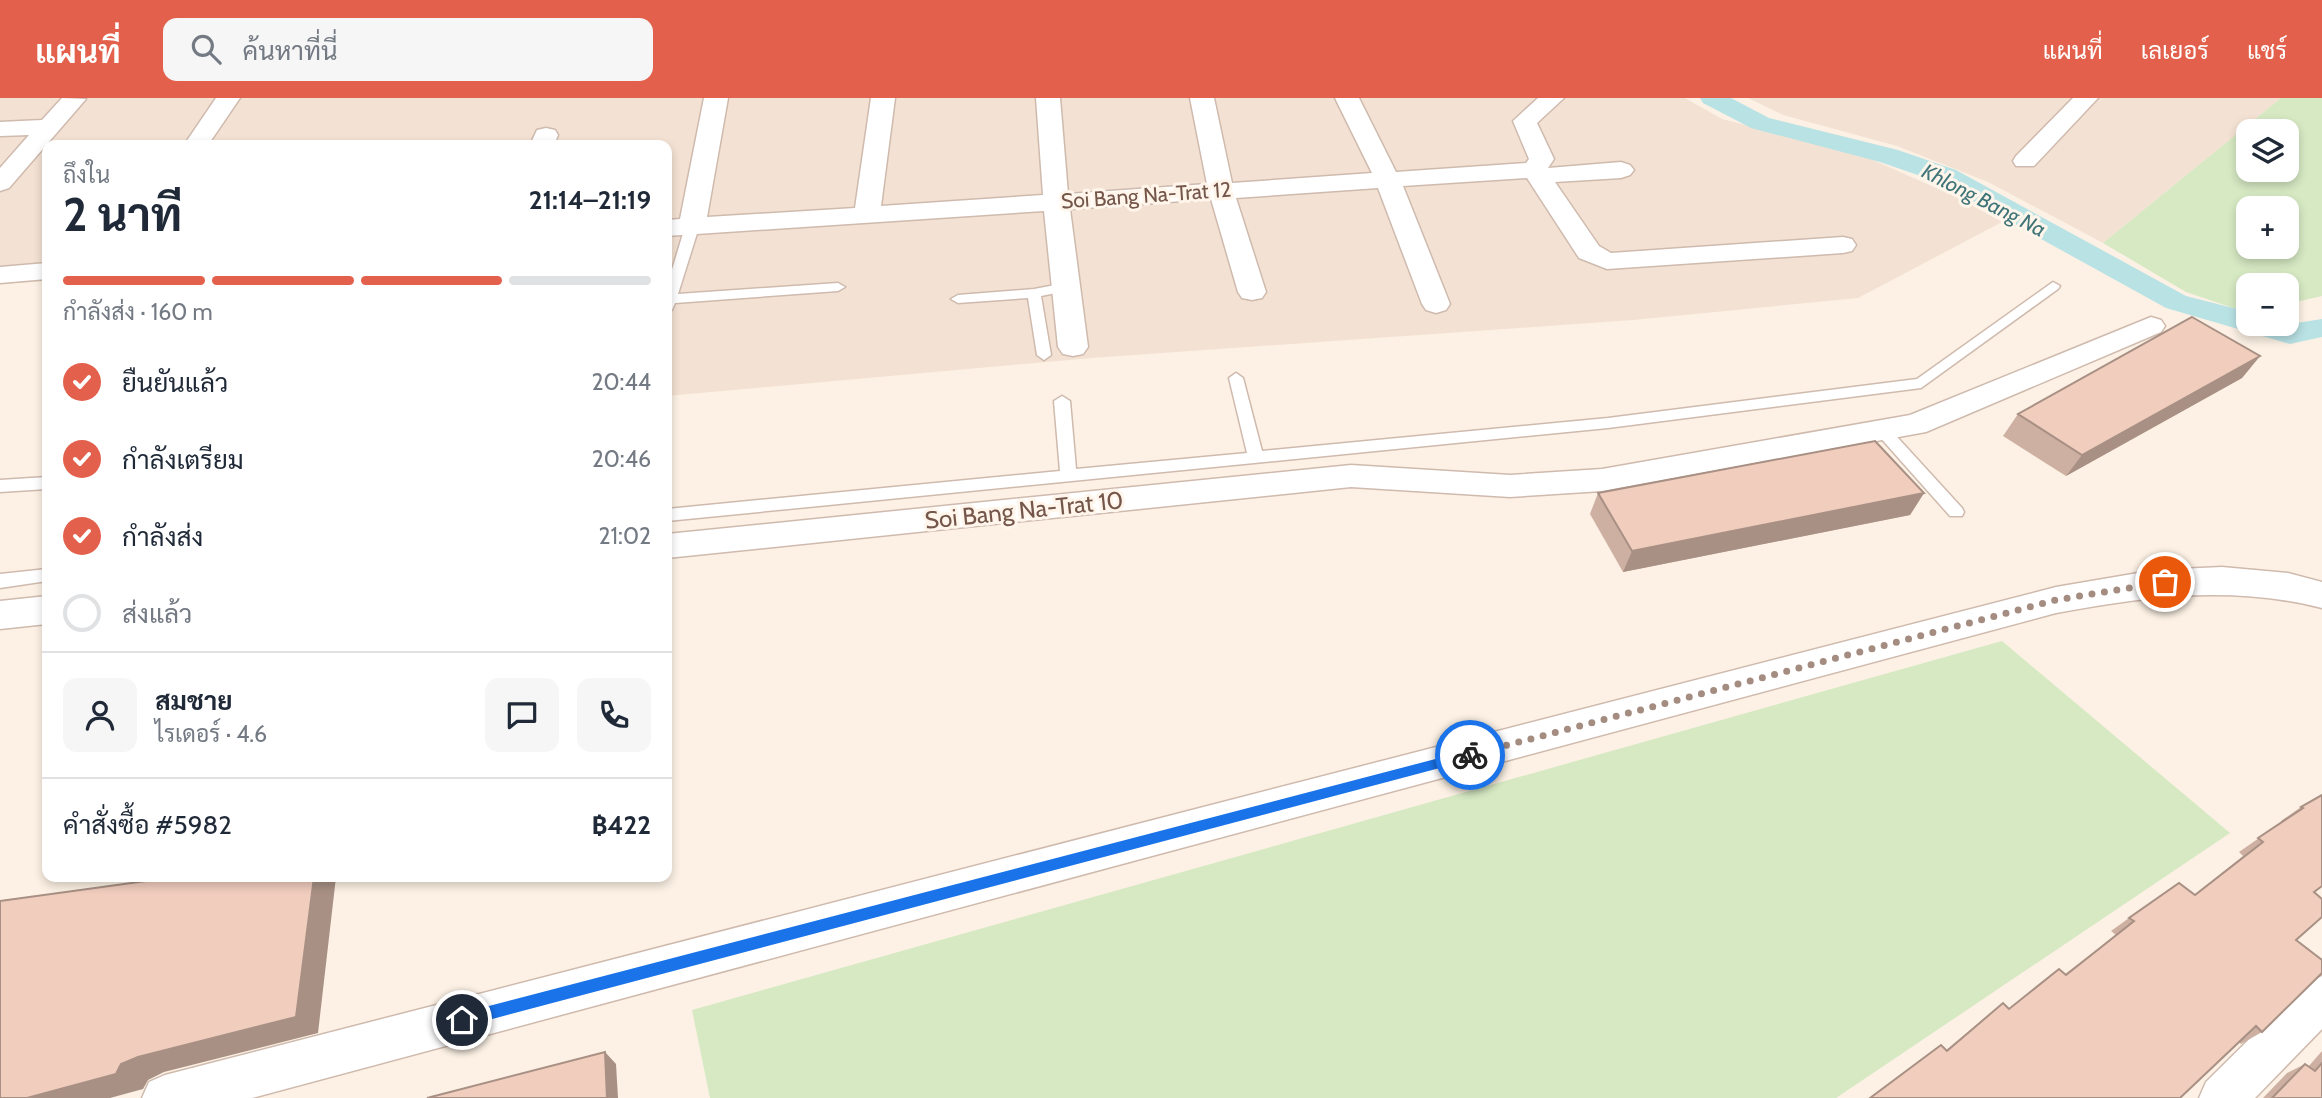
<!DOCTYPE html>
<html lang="th">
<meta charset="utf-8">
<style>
body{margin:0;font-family:Cabin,Sarabun,sans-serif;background:#f6f6f7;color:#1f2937;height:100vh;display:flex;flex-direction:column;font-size:26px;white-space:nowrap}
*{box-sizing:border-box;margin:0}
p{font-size:23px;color:#747a83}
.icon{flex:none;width:38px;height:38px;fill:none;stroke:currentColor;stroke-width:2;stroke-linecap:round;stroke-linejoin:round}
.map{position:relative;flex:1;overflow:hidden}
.sheet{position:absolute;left:42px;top:42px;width:630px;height:742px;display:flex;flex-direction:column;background:#fff;border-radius:14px;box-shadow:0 4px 10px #0003}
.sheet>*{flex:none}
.controls{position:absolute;left:2236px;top:21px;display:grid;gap:14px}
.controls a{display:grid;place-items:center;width:63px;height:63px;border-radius:14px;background:#fff;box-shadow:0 4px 10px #0003;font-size:35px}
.pin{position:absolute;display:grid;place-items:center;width:60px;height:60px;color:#fff;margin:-30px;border:4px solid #fff;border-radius:50%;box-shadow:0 2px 7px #0007}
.courier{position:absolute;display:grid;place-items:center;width:70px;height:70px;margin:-35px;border:5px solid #1a73e8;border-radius:50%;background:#fff;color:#222;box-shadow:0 2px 9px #0007}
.headline em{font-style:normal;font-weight:700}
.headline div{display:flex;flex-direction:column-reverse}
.headline{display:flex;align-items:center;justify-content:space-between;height:119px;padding:0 21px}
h1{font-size:46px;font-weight:700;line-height:52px}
.bar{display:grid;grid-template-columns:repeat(4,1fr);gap:10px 7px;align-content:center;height:84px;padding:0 21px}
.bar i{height:9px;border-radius:5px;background:#e0e1e3}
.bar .current{background:#e3614c}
.bar p{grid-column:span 4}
.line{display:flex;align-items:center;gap:18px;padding:0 21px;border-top:2px solid #e0e1e3}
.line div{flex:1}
.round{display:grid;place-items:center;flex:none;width:74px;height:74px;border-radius:14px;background:#f6f6f7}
ol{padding:0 21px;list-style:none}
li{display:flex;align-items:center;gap:21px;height:77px}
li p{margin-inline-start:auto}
li .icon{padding:7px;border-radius:50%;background:#e3614c;color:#fff;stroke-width:4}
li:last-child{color:#747a83}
li i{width:38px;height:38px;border:4px solid #e0e1e3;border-radius:50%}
header{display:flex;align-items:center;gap:42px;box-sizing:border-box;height:98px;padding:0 35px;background:#e3614c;color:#fff}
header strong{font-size:33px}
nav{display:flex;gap:38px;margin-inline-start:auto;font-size:24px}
.search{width:490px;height:63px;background:#f6f6f7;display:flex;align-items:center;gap:18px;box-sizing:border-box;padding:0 24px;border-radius:14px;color:#747a83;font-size:26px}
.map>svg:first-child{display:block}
</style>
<header>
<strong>แผนที่</strong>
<div class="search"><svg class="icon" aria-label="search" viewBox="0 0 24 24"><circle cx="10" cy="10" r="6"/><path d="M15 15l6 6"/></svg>ค้นหาที่นี่</div>
<nav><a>แผนที่</a><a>เลเยอร์</a><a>แชร์</a></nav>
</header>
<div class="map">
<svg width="2322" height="1000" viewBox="0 0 2322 1000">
<rect width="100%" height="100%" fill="#fcf1e4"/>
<g fill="#f3e2d3">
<polygon points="0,0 1685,0 1722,21 1864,58 1963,102 2002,124 1858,200 1633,222 1092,260 667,298 667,47 47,47 47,183 0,186"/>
<polygon points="1748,0 2281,0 2103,145 1988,84 1897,48 1783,17"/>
</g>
<g fill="#d6e9c3" fill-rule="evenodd">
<path d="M2281,0H2322V198L2287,206V187H2249L2248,215L2186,194L2103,145ZM2249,33H2287V72H2249ZM2249,110H2287V149H2249Z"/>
<polygon points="2002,543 2230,735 1836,1000 710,1000 692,912"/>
</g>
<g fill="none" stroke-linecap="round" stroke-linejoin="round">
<polygon fill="#b9e2e5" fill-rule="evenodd" points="1700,0 1731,0 1769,20 1898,52 1956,72 2186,198 2249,214 2249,226 2290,226 2322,221 2322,239 2290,246 2166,210 1938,84 1880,64 1751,30 1703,5"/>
<defs>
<g id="lane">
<polygon points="692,125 699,129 678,196 838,185 845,189 838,193 675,205 672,212 667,213 667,188 685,129"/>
<polygon points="2053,184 2060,188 2058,191 1921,290 1608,330 667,423 667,411 1060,373 1054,303 1062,298 1070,303 1076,371 1247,355 1229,280 1236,275 1243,280 1262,353 1608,320 1917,281"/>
<polygon points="1066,185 1071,186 1071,192 1041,198 1051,257 1044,262 1037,257 1028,200 958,205 951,201 958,197 1034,191"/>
<polygon points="1883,328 1888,329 1962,410 1964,414 1962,418 1950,418 1878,337 1875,333"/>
<polygon points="47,379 47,391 0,394 0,382"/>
<polygon points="47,471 47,483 0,490 0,476"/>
</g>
<g id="street">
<polygon points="62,0 86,1 9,90 0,93 0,70 29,37 0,38 0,24 42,22"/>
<polygon points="216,0 240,0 208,47 184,47"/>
<polygon points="704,0 728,0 707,119 855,110 871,0 895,0 881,108 1043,97 1036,0 1060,0 1068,96 1207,86 1190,0 1214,0 1232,85 1372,75 1335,0 1359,0 1396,74 1526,65 1529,61 1513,23 1538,0 1564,0 1537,25 1554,61 1548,70 1621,64 1630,67 1634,72 1630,77 1621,80 1555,84 1599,148 1611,155 1843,139 1852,141 1856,147 1852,153 1843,155 1607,171 1579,160 1527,80 1403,88 1450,206 1446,212 1436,215 1426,212 1422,206 1378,90 1236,100 1266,194 1262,200 1252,202 1242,200 1238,194 1211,101 1070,111 1088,249 1083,256 1073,258 1063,256 1058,249 1044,113 667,138 667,122 680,121"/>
<polygon points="2073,0 2098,0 2034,68 2016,68 2013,63 2016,58"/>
<polygon points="546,30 555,32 558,37 554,47 530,47 537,32"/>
<polygon points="47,165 47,181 0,185 0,169"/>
<polygon points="2151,219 2161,222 2165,228 2161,234 1926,334 1602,393 1510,399 1351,389 667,460 667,436 1351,367 1510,377 1602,371 1910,317"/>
<path d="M2222,469L2288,475L2322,484V510C2232,487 2147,498 2056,515L252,1000H142L149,984L165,977L2056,489L2156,472Z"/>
<polygon points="47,498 47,526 0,531 0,503"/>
<polygon points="2322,878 2322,931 2255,1000 2199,1000 2206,984 2306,885"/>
</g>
</defs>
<use href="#lane" stroke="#cfbaae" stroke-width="3"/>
<use href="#street" stroke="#cfbaae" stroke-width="3"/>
<use href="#lane" fill="#fff" fill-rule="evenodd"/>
<use href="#street" fill="#fff" fill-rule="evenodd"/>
</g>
<g fill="#ceb0a3">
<polygon points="2260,258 2242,280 2066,378 2003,338 2018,316"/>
<polygon points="1598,395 1924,395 1910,417 1623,474 1590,416"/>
<polygon points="2322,697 2314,794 2262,934 2241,946 2239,944 2180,1000 1946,952 2003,905 2009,911 2065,876 2116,837 2111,833 2129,820 2194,797 2243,758 2239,754 2282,724 2281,723 2301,709"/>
<polygon points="2322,953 2322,1000 2263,1000 2287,975 2305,966 2308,969"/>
</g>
<g fill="#a89084">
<polygon points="2260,258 2242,280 2066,378 2082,357"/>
<polygon points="1924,395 1910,417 1623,474 1632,453"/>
<polygon points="314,779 336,779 318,935 164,974 148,982 143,991 110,1000 27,1000 121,966"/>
<polygon points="605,954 616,966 618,1000 607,1000"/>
</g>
<g fill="#f0cdbd" stroke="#a89084" stroke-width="2">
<polygon points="2192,219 2260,258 2082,357 2018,316"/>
<polygon points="1875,343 1924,395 1632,453 1598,395"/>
<polygon points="2322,697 2322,788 2314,794 2322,801 2322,819 2296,842 2322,862 2322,875 2262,934 2256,928 2180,1000 1870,1000 1941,947 1947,953 2003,905 2009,911 2059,871 2066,877 2134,823 2129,820 2179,785 2195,797 2263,744 2258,740 2303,710 2301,709"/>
<polygon points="175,779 314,779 296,919 138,959 121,966 116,976 27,1000 0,1000 0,803"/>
<polygon points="605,954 607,1000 427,1000"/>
<polygon points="2322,965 2322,1000 2272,1000 2305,966 2315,973"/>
</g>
<polygon fill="#1a73e8" points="1470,652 1476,657 1470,662 462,929 455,922 462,915"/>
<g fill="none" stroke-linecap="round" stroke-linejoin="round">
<polyline stroke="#a48c80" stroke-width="7" stroke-dasharray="0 12.6" points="1470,657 2056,502 2165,484"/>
</g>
<g text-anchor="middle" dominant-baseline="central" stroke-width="6" stroke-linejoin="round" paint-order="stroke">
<g font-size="21" fill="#74564a" stroke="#fff5ea">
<text transform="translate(1146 97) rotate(-4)">Soi Bang Na-Trat 12</text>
</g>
<g font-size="21" font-style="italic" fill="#3f7478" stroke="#fff5ea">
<text transform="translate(1984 102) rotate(27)">Khlong Bang Na</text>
</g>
<g font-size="24" fill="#74564a" stroke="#fff5ea">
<text transform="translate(1024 412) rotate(-6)">Soi Bang Na-Trat 10</text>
</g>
</g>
</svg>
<div class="controls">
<a><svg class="icon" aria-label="layers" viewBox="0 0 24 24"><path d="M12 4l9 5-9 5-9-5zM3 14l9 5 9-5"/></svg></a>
<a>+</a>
<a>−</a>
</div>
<div class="pin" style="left:2165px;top:484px;background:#ea580c"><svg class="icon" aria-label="bag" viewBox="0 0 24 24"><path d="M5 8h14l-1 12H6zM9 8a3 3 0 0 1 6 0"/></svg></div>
<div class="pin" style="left:462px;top:922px;background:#1f2937"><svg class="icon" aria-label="home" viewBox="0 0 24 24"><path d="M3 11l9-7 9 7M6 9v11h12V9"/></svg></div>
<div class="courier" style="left:1470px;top:657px"><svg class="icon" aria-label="bike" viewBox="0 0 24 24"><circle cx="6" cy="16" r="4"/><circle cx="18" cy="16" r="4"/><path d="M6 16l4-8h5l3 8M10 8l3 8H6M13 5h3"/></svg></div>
<section class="sheet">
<div class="headline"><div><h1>2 นาที</h1><p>ถึงใน</p></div><em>21:14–21:19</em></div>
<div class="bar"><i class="current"></i><i class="current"></i><i class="current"></i><i></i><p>กำลังส่ง · 160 m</p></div>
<ol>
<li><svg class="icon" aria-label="check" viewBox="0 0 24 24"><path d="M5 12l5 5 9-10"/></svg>ยืนยันแล้ว<p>20:44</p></li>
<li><svg class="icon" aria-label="check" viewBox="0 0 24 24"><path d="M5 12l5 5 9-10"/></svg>กำลังเตรียม<p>20:46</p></li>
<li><svg class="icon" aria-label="check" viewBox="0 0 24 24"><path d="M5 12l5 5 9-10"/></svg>กำลังส่ง<p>21:02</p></li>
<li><i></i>ส่งแล้ว</li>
</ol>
<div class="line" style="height:126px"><a class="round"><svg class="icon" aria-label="person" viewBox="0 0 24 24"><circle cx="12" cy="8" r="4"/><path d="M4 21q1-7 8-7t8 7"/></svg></a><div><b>สมชาย</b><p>ไรเดอร์ · 4.6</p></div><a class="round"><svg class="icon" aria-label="chat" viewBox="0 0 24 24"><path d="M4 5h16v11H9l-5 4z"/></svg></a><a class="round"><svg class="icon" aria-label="phone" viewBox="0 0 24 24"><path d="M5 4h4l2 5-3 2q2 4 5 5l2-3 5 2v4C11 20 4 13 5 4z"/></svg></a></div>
<div class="line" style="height:91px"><div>คำสั่งซื้อ #5982</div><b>฿422</b></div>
</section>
</div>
